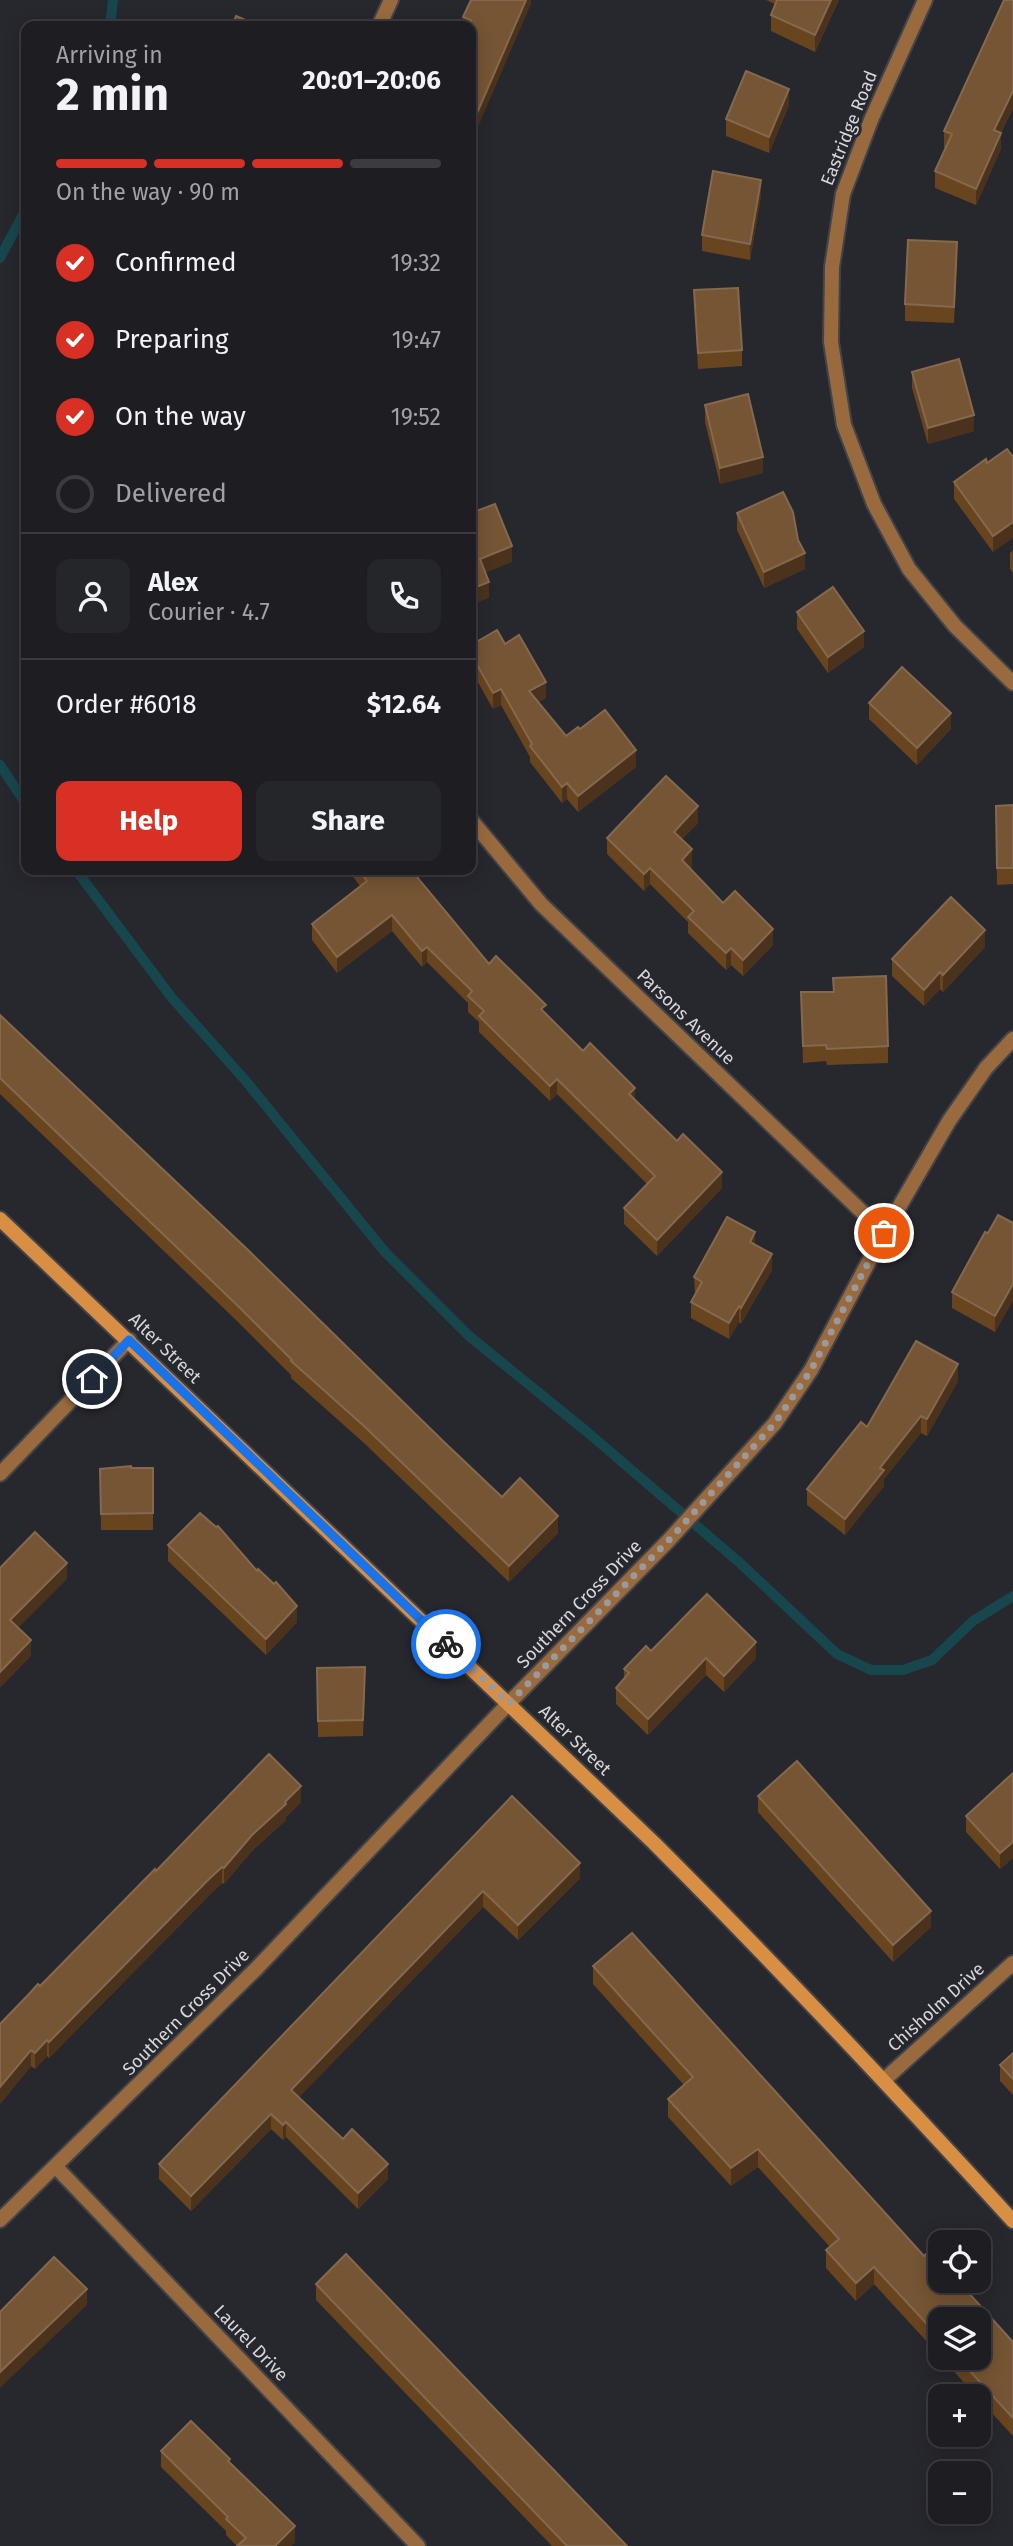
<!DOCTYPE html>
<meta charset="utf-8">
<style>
body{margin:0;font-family:"Fira Sans",sans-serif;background:#25262a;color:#f1f3f6;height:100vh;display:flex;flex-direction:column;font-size:26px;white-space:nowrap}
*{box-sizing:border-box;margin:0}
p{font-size:23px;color:#a0a2a5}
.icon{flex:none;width:38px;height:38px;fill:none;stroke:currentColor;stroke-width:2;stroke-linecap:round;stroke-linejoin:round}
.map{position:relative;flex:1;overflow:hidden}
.details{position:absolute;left:21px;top:21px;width:455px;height:854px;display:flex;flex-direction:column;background:#1d1d22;border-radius:14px;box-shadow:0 4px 18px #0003,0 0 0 2px #3b3b40}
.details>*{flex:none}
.tools{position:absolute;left:928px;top:2230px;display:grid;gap:14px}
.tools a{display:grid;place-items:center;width:63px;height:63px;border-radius:14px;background:#1d1d22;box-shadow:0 4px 18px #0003,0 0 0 2px #3b3b40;font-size:35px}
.pin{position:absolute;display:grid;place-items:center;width:60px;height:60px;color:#fff;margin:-30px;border:4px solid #fff;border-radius:50%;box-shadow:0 2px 7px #0007}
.courier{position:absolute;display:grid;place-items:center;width:70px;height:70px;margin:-35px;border:5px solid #1a73e8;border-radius:50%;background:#fff;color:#222;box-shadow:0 2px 9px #0007}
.overview em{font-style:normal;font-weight:700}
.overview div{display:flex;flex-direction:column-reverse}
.overview{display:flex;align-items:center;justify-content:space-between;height:119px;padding:0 35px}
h1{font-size:46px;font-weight:700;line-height:52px}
.bar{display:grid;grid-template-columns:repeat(4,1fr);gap:10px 7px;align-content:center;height:84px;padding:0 35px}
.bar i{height:9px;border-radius:5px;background:#3b3b40}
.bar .current{background:#d93025}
.bar p{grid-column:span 4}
.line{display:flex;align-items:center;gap:18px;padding:0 35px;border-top:2px solid #3b3b40}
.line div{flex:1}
.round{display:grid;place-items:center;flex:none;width:74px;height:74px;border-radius:14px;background:#25262a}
ol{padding:0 35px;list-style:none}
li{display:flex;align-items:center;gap:21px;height:77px}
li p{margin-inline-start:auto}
li .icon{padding:7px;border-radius:50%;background:#d93025;color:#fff;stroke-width:4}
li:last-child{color:#a0a2a5}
li i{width:38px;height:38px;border:4px solid #3b3b40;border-radius:50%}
.button{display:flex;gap:14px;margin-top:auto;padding:14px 35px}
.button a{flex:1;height:80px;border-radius:14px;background:#d93025;color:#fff;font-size:28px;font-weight:700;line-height:80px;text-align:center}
.button a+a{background:#25262a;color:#f1f3f6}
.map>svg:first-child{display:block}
</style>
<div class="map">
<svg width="1013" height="2546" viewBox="0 0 1013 2546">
<rect width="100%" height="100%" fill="#27272e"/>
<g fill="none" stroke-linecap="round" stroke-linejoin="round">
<g stroke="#17474d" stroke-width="10">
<polyline points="110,26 113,0"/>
<polyline points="0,258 26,209"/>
<polyline points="0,765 26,804"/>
<polyline points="76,870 172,998 245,1080 385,1252 469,1336 586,1431 740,1563 837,1654 871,1670 903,1670 932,1660 973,1621 1013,1596"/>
</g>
<defs>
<g id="street">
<polyline points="925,0 871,120 843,194 832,267 831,342 844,425 874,504 909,569 955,626 1013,683"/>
<polyline points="379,26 391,0"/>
<polyline points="471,820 541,904 884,1233"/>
<polyline points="0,1474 129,1340"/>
<polyline points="884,2080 1013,1963"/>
<polyline points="56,2167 418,2546"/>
<polyline points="0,2220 256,1969 509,1703 669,1540 775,1423 811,1370 884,1233 949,1121 986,1068 1013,1039"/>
</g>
<path id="secondary" d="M0,1219L654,1843C777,1966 896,2093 1013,2221"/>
</defs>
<use href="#street" stroke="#43434a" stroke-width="18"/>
<use href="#secondary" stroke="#43434a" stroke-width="18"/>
<use href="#street" stroke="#996a3e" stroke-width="14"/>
<use href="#secondary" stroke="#d98f43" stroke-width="14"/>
</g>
<g fill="#69451f">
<polygon points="531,0 531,4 471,26 463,26 463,17"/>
<polygon points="766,0 839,0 815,52 771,31 771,15 775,4"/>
<polygon points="1013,0 1013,108 1001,133 1001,149 976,205 935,188 935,171 946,148 944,147 944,131"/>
<polygon points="789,105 769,153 726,136 726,119"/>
<polygon points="761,196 750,260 702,251 702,235"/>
<polygon points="957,258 954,323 905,321 905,304"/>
<polygon points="694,290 742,350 742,366 698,369"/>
<polygon points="912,372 974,431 928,444 912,388"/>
<polygon points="705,405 763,473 720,484 705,422"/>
<polygon points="1013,457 993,552 954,499 954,482 987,463"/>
<polygon points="737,513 805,569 764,588 737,530"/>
<polygon points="1013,550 1013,573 1010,569 1010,553"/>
<polygon points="797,612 864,647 828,673 797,629"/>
<polygon points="505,644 546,698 538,702 566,736 580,729 636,767 578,812 567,799 562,803 530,762 530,757 501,705 493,709 471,670 471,645"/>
<polygon points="869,703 951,729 917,765 869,719"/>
<polygon points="1013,805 1013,884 997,885 996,806"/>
<polygon points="698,823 682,839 692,866 690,868 723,903 773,945 743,976 731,965 726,970 688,933 688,922 650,884 644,891 607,854 607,838"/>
<polygon points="348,870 412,870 421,882 489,964 546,1014 635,1099 722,1188 657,1256 624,1224 624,1208 647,1184 557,1094 550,1101 479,1032 479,1022 468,1012 468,1003 427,962 422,967 392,931 337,973 312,940 312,924 360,886"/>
<polygon points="985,947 943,992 940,989 924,1006 892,976 892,959"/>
<polygon points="833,978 888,1046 888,1063 827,1065 826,1061 803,1063 801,992 833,992"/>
<polygon points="0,1015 502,1497 558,1533 509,1582 364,1443 291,1378 291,1375 237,1321 0,1094"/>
<polygon points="1013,1223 1013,1300 995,1332 952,1308 952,1292 988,1233"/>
<polygon points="755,1245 772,1270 741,1324 739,1322 729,1339 691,1318 691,1302 695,1294 694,1277"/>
<polygon points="958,1381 927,1436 921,1433 884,1479 884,1486 845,1535 807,1505 807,1489 867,1427"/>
<polygon points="153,1468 153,1530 101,1530 100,1469"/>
<polygon points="168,1545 297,1622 266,1655 168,1561"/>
<polygon points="651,1651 756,1658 724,1692 706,1675 648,1735 616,1704 616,1688 624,1679 624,1669"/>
<polygon points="317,1668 365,1683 363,1736 318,1737"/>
<polygon points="1013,1773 1013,1858 1000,1869 966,1832 966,1816"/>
<polygon points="512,1796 580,1878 518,1940 483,1907 298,2098 388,2179 358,2209 286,2137 283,2140 271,2129 191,2211 159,2179 159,2164"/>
<polygon points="758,1796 931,1927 893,1962 758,1812"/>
<polygon points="301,1802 286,1817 286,1820 252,1851 224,1884 222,1883 207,1897 49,2058 47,2056 35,2069 31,2066 0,2104 40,1986 156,1871"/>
<polygon points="593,1966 924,2256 1013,2342 1013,2436 978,2398 978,2396 976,2396 941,2357 978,2357 940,2319 940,2356 874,2284 856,2301 826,2268 826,2250 830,2247 758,2167 731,2186 668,2117 668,2099 684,2085 593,1984"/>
<polygon points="1013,2053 1013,2095 1000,2081 1000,2065"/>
<polygon points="316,2284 627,2546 552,2546 316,2300"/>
<polygon points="161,2451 230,2463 295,2542 291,2546 237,2546 226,2535 226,2531 161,2467"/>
</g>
<g fill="#4a321d">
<polygon points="526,0 531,0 531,4 471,143 471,127"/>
<polygon points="831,0 839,0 815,52 815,35"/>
<polygon points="789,89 789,105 769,153 769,137"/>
<polygon points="1013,91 1013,108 994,146 994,130"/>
<polygon points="1001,133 1001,149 976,205 976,189"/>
<polygon points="761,180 761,196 750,260 750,244"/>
<polygon points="974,415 974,431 928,444 928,428"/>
<polygon points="763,457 763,473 720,484 720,468"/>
<polygon points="1013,522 1013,538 993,552 993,536"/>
<polygon points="512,546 512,562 480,575 480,559"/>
<polygon points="805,553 805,569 764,588 764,572"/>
<polygon points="489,582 489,598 471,605 471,589"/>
<polygon points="864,631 864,647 828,673 828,657"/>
<polygon points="546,682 546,698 529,708 529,691"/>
<polygon points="501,689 501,705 493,709 493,693"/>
<polygon points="951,713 951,729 917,765 917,748"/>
<polygon points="636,750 636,767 578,812 578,796"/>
<polygon points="567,783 567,799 562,803 562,787"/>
<polygon points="698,806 698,823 674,848 674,832"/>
<polygon points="692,849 692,866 682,876 682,860"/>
<polygon points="650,868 650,884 644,891 644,874"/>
<polygon points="392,915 392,931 337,973 337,957"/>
<polygon points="773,929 773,945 743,976 743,960"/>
<polygon points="985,930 985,947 943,992 943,975"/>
<polygon points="427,947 427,962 422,967 422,951"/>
<polygon points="731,948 731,965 726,970 726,953"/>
<polygon points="940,972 940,989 924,1006 924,990"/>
<polygon points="557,1079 557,1094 550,1101 550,1086"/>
<polygon points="635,1088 635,1103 629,1094"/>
<polygon points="722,1172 722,1188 657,1256 657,1240"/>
<polygon points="755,1232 755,1249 750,1242"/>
<polygon points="772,1254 772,1270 741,1324 741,1308"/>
<polygon points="1013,1284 1013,1300 995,1332 995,1316"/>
<polygon points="739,1306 739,1322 729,1339 729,1323"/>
<polygon points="958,1364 958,1381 927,1436 927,1419"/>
<polygon points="921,1416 921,1433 884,1479 884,1486 845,1535 845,1519 880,1468"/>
<polygon points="558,1516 558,1533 509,1582 509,1566"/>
<polygon points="67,1563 67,1579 10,1636 10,1620"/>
<polygon points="297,1606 297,1622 266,1655 266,1639"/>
<polygon points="31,1640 31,1656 0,1688 0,1672"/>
<polygon points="756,1642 756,1658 724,1692 724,1676"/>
<polygon points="706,1658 706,1675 648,1735 648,1719"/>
<polygon points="301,1786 301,1802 286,1817 286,1820 252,1851 224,1884 224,1868 252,1835"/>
<polygon points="1013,1842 1013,1858 1000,1869 1000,1853"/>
<polygon points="580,1863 580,1878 518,1940 518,1925"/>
<polygon points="222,1867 222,1883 49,2058 49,2042"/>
<polygon points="483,1891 483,1907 291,2106 291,2090"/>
<polygon points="931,1911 931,1927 893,1962 893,1945"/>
<polygon points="47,2040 47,2056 35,2069 35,2053"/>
<polygon points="31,2050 31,2066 0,2104 0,2087"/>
<polygon points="271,2114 271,2129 191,2211 191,2196"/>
<polygon points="286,2122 286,2137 283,2140 283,2125"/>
<polygon points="758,2149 758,2167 731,2186 731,2168"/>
<polygon points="388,2164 388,2179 358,2209 358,2193"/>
<polygon points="874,2267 874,2284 856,2301 856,2283"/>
<polygon points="87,2289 87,2305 0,2388 0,2372"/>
<polygon points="295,2526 295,2542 291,2546 275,2546"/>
</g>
<g fill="#755533" stroke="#84694e" stroke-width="2">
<polygon points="471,0 526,0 471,127 471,26 468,26 471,20 463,17"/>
<polygon points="777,0 831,0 815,35 771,15"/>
<polygon points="1004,0 1013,0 1013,91 994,130 1001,133 976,189 935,171 952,134 944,131"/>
<polygon points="236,16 259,26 232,26"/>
<polygon points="746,71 789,89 769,137 726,119"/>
<polygon points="713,171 761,180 750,244 702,235"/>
<polygon points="908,240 957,242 954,307 905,304"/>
<polygon points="738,288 742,350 698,353 694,290"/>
<polygon points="959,359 974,415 928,428 912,372"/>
<polygon points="748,394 763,457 720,468 705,405"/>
<polygon points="1007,449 1013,457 1013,522 993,536 954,482 986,459 987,463"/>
<polygon points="783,492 793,512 798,540 805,553 764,572 737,513"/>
<polygon points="495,504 512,546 480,559 489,582 471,589 471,513"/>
<polygon points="833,587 864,631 828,657 797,612"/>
<polygon points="497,630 505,644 519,635 546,682 529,691 566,736 578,727 580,729 605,710 636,750 578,796 567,783 562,787 530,746 532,744 501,689 493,693 471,654 471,645"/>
<polygon points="902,667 951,713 917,748 869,703"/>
<polygon points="666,776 698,806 674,832 692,849 682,860 723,903 735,891 773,929 743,960 731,948 726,953 688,917 694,911 650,868 644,874 607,838"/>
<polygon points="1013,805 1013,868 997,868 996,806"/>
<polygon points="359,870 412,870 421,882 489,964 496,956 546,1005 541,1009 583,1051 590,1043 635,1088 629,1094 677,1141 683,1134 722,1172 657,1240 624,1208 655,1176 557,1079 550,1086 479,1016 484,1011 468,996 472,991 427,947 422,951 392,915 337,957 312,924 367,881"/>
<polygon points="951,897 985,930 943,975 940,972 924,990 892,959"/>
<polygon points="886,976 888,1046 827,1049 826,1045 803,1046 801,992 834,992 833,978"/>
<polygon points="0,1015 248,1250 444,1442 502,1497 520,1478 558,1516 509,1566 364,1426 291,1361 292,1360 237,1305 0,1078"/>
<polygon points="998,1215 1013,1223 1013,1284 995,1316 952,1292 985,1232 988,1233"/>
<polygon points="727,1217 755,1232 750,1242 772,1254 741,1308 739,1306 729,1323 691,1302 702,1282 694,1277"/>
<polygon points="916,1341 958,1364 927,1419 921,1416 880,1468 884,1470 845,1519 807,1489 861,1422 867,1427"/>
<polygon points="131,1466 131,1468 153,1468 153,1513 101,1514 100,1469"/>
<polygon points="200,1513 216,1527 218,1526 257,1571 258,1569 274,1584 276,1582 297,1606 266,1639 168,1545"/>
<polygon points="35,1532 67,1563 10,1620 31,1640 0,1672 0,1568"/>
<polygon points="707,1594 756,1642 724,1676 706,1658 648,1719 616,1688 629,1673 624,1669 646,1646 651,1651"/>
<polygon points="365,1667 363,1720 318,1721 317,1668"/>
<polygon points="269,1754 301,1786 285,1802 286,1804 252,1835 224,1868 222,1867 207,1881 49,2042 47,2040 35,2053 31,2050 0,2087 0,2024 29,1994 38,1984 40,1986 155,1869 156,1871"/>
<polygon points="797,1761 931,1911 893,1945 758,1796"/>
<polygon points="1013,1773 1013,1842 1000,1853 966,1816"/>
<polygon points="512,1796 580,1863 518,1925 483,1891 291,2090 343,2139 352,2129 388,2164 358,2193 286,2122 283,2125 271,2114 191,2196 159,2164"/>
<polygon points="632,1933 924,2256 930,2250 940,2261 940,2280 957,2280 1013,2342 1013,2418 957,2357 978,2357 978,2319 940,2319 940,2338 874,2267 856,2283 826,2250 839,2239 758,2149 731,2168 668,2099 693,2077 593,1966"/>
<polygon points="1013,2053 1013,2079 1000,2065"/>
<polygon points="346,2254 627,2546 567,2546 316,2284"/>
<polygon points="54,2257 87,2289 0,2372 0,2312"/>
<polygon points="191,2421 230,2459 228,2461 295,2526 275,2546 237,2546 246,2538 226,2519 228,2517 161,2451"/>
</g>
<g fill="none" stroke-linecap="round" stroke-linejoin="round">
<polyline stroke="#99999e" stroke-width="7" stroke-dasharray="0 12.6" points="446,1644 509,1703 669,1540 775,1423 811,1370 884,1233"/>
<polyline stroke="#1a73e8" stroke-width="9" points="92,1379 129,1340 446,1644"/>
</g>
<g text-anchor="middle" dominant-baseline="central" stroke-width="6" stroke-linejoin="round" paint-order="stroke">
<g font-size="18" fill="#d6d6db" stroke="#27272e">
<text transform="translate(849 128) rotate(-68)">Eastridge Road</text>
<text transform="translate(686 1017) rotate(44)">Parsons Avenue</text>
<text transform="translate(165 1348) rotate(44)">Alter Street</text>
<text transform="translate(579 1604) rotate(-46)">Southern Cross Drive</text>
<text transform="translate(575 1740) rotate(44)">Alter Street</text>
<text transform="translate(936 2007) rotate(-42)">Chisholm Drive</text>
<text transform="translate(186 2012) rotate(-45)">Southern Cross Drive</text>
<text transform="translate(251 2343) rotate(46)">Laurel Drive</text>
</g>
</g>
</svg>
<div class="tools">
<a><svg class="icon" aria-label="locate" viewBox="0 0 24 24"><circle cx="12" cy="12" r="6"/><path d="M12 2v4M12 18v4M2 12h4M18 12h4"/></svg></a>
<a><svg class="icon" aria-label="layers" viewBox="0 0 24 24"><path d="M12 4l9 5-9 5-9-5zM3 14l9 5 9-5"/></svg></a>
<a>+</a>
<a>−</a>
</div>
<div class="pin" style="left:884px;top:1233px;background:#ea580c"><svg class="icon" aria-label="bag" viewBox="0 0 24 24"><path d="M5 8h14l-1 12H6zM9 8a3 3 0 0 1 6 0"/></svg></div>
<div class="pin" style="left:92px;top:1379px;background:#1f2937"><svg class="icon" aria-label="home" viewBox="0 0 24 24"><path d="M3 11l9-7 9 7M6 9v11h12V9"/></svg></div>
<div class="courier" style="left:446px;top:1644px"><svg class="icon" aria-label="bike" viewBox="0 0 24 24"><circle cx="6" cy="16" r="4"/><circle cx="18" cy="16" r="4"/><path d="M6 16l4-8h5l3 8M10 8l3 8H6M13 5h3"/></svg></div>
<section class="details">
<div class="overview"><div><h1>2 min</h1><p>Arriving in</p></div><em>20:01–20:06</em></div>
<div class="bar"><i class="current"></i><i class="current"></i><i class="current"></i><i></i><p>On the way · 90 m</p></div>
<ol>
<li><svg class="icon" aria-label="check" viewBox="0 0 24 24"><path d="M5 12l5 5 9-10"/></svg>Confirmed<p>19:32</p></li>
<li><svg class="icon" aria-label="check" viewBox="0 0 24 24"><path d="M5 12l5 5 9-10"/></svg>Preparing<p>19:47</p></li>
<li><svg class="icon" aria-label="check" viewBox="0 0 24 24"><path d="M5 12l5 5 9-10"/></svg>On the way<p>19:52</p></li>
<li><i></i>Delivered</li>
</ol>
<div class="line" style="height:126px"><a class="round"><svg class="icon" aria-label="person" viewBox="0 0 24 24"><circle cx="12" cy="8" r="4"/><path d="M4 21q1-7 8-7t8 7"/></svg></a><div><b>Alex</b><p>Courier · 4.7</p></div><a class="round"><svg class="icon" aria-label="phone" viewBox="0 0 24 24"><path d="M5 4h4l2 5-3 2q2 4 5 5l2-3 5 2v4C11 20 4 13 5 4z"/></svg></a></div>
<div class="line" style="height:91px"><div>Order #6018</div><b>$12.64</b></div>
<div class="button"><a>Help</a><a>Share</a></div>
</section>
</div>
